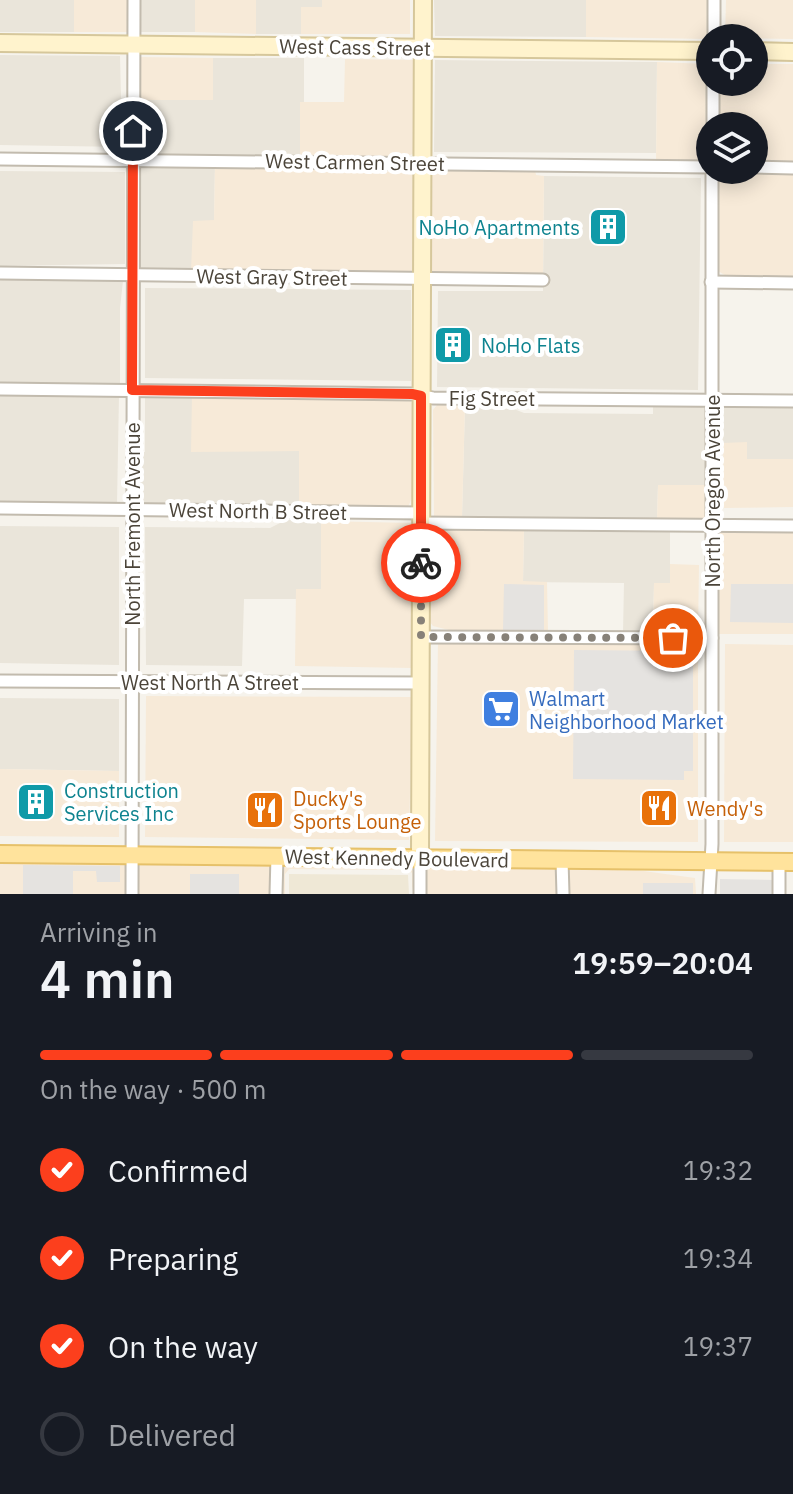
<!DOCTYPE html>
<meta charset="utf-8">
<style>
body{margin:0;font-family:"IBM Plex Sans",sans-serif;background:#20242c;color:#f1f3f6;height:100vh;display:flex;flex-direction:column;font-size:30px;white-space:nowrap}
*{box-sizing:border-box;margin:0}
p{font-size:26px;color:#9ea1a6}
.icon{flex:none;width:44px;height:44px;fill:none;stroke:currentColor;stroke-width:2;stroke-linecap:round;stroke-linejoin:round}
.map{position:relative;height:894px;overflow:hidden}
.sheet{display:flex;flex-direction:column;background:#171b24;flex:1}
.sheet>*{flex:none}
.fabs{position:absolute;left:696px;top:24px;display:grid;gap:16px}
.fabs a{display:grid;place-items:center;width:72px;height:72px;border-radius:50%;background:#171b24;box-shadow:0 4px 20px #0003;font-size:40px}
.pin{position:absolute;display:grid;place-items:center;width:68px;height:68px;color:#fff;margin:-34px;border:4px solid #fff;border-radius:50%;box-shadow:0 2px 8px #0007}
.courier{position:absolute;display:grid;place-items:center;width:80px;height:80px;margin:-40px;border:6px solid #fc3f1d;border-radius:50%;background:#fff;color:#222;box-shadow:0 2px 10px #0007}
.head em{font-style:normal;font-weight:600}
.head div{display:flex;flex-direction:column-reverse}
.head{display:flex;align-items:center;justify-content:space-between;height:136px;padding:0 40px}
h1{font-size:52px;font-weight:600;line-height:60px}
.bar{display:grid;grid-template-columns:repeat(4,1fr);gap:12px 8px;align-content:center;height:96px;padding:0 40px}
.bar i{height:10px;border-radius:6px;background:#363941}
.bar .selected{background:#fc3f1d}
.bar p{grid-column:span 4}
ol{padding:0 40px;list-style:none}
li{display:flex;align-items:center;gap:24px;height:88px}
li p{margin-inline-start:auto}
li .icon{padding:8px;border-radius:50%;background:#fc3f1d;color:#fff;stroke-width:4}
li:last-child{color:#9ea1a6}
li i{width:44px;height:44px;border:4px solid #363941;border-radius:50%}
.map>svg:first-child{display:block}
</style>
<div class="map">
<svg width="793" height="894" viewBox="0 0 793 894">
<rect width="100%" height="100%" fill="#f6f3ec"/>
<g fill="#eae5da">
<rect x="0" y="0" width="74" height="32"/>
<rect x="138" y="0" width="57" height="32"/>
<polygon points="256,0 322,0 322,7 301,7 301,34 256,34"/>
<polygon points="434,0 586,0 586,37 435,36"/>
<polygon points="0,55 120,56 121,98 125,106 125,147 0,145"/>
<polygon points="213,58 304,58 304,102 300,102 300,157 139,155 138,100 213,100"/>
<polygon points="435,60 657,62 656,153 434,152"/>
<polygon points="143,164 215,164 214,221 191,271 141,270 139,267 137,258 138,167"/>
<polygon points="0,171 125,172 125,264 0,266"/>
<polygon points="544,176 701,178 698,390 437,387 438,291 543,291"/>
<polygon points="0,278 123,281 120,308 120,386 0,385"/>
<polygon points="145,288 411,290 411,381 145,378"/>
<polygon points="0,394 119,395 117,504 0,503"/>
<polygon points="192,395 192,451 300,451 299,505 139,503 137,501 139,452 145,452 145,396"/>
<polygon points="653,404 693,405 706,408 705,485 658,485 657,519 462,517 465,405 479,405 486,409 514,409 524,413 653,414"/>
<polygon points="724,407 793,407 793,459 747,459 723,443"/>
<polygon points="299,519 321,521 321,590 296,589 296,599 244,599 242,666 146,665 145,527 270,528 286,520"/>
<polygon points="0,526 119,527 119,665 0,663"/>
<polygon points="524,529 670,530 670,583 654,583 653,632 623,633 624,583 523,582"/>
<polygon points="0,698 119,699 119,771 0,769"/>
</g>
<g fill="#f7ead8">
<rect x="74" y="0" width="55" height="32"/>
<polygon points="195,0 256,0 256,34 195,32"/>
<polygon points="322,0 410,0 410,34 301,34 301,7 322,7"/>
<polygon points="586,0 709,0 709,39 586,37"/>
<polygon points="726,0 793,0 793,39 725,38"/>
<polygon points="138,57 213,58 213,100 138,100"/>
<polygon points="345,59 414,60 415,63 413,154 401,158 300,157 300,102 344,102"/>
<polygon points="657,62 708,64 708,150 702,159 695,162 656,162"/>
<polygon points="754,64 793,64 793,164 754,163 754,126 717,126 717,82 754,82"/>
<polygon points="215,164 405,167 411,170 414,174 412,271 409,275 191,271 193,221 214,220"/>
<polygon points="435,168 535,170 536,175 544,176 543,275 433,274 429,270 430,170"/>
<polygon points="722,170 793,171 793,278 728,277 718,271 716,178"/>
<polygon points="192,395 410,400 412,403 413,494 409,505 407,507 299,505 299,451 191,452"/>
<polygon points="437,405 465,405 462,517 434,517 433,410"/>
<polygon points="747,442 747,459 793,459 793,507 724,508 723,443"/>
<polygon points="658,485 705,485 705,519 657,519"/>
<polygon points="321,521 412,523 412,668 295,666 296,589 321,589"/>
<polygon points="435,528 524,529 523,581 547,582 548,632 453,631 433,626 430,622 430,532"/>
<polygon points="718,530 793,531 793,634 717,634 716,532"/>
<polygon points="670,564 699,565 698,632 653,632 654,583 670,583"/>
<polygon points="438,641 698,643 698,842 435,841"/>
<polygon points="725,644 793,645 793,842 724,842"/>
<polygon points="146,696 412,697 409,840 145,837"/>
<polygon points="0,769 119,771 119,837 0,836"/>
<polygon points="0,854 132,855 132,894 0,894"/>
<polygon points="420,858 562,860 695,878 696,894 570,894 570,878 563,861 558,894 420,894"/>
<polygon points="136,861 272,862 271,894 137,894"/>
<polygon points="281,862 415,864 415,894 414,894 412,886 412,873 409,870 289,869 285,874 285,894 281,894"/>
</g>
<polygon fill="#efe8d6" points="289,874 408,875 409,894 289,894"/>
<g fill="#e5e3e0">
<polygon points="504,584 544,585 544,631 503,630"/>
<polygon points="731,584 793,584 793,623 730,622"/>
<polygon points="574,650 687,651 687,660 693,660 693,771 684,771 684,780 573,779"/>
<polygon points="23,865 120,866 120,882 97,882 96,871 73,871 73,894 23,894"/>
<rect x="190" y="874" width="49" height="20"/>
<polygon points="720,879 776,880 776,894 720,894"/>
<rect x="643" y="883" width="50" height="11"/>
</g>
<g fill="none" stroke-linecap="round" stroke-linejoin="round">
<defs>
<g id="street">
<polyline points="714,38 714,0"/>
<polyline points="713,126 713,82"/>
<polyline points="0,159 710,167"/>
<polyline points="754,167 793,168"/>
<polyline points="0,273 543,280"/>
<polyline points="711,282 793,283"/>
<polyline points="0,389 412,394 433,398 793,401"/>
<polyline points="0,508 421,513"/>
<polyline points="421,523 793,526"/>
<polyline points="421,637 712,638"/>
<polyline points="0,681 421,683"/>
<polyline points="420,858 420,894"/>
<polyline points="562,860 563,894"/>
<polyline points="779,862 779,894"/>
<polyline points="132,894 134,0"/>
<polyline points="276,894 277,856"/>
<polyline points="709,894 712,844 712,170"/>
</g>
<g id="secondary">
<polyline points="0,43 710,51"/>
<polyline points="754,51 793,52"/>
<polyline points="420,858 423,0"/>
</g>
<polyline id="primary" points="0,854 793,862"/>
</defs>
<use href="#street" stroke="#c2bbae" stroke-width="15"/>
<use href="#secondary" stroke="#d6c79b" stroke-width="20"/>
<use href="#primary" stroke="#e6c16a" stroke-width="20"/>
<use href="#street" stroke="#fff" stroke-width="11"/>
<use href="#secondary" stroke="#fff3cd" stroke-width="16"/>
<use href="#primary" stroke="#ffe39c" stroke-width="16"/>
</g>
<g fill="none" stroke-linecap="round" stroke-linejoin="round">
<polyline stroke="#878178" stroke-width="8" stroke-dasharray="0 14.4" points="421,563 421,637 673,638"/>
<polyline stroke="#fc3f1d" stroke-width="10" points="133,131 132,390 412,394 421,396 421,563"/>
</g>
<defs>
<symbol id="building-square" viewBox="-11 -11 22 22"><rect x="-9" y="-9" width="18" height="18" rx="4" fill="#0f9aa8" stroke="#fff"/><path d="M-4-6H4V6H1V3H-1V6H-4ZM-2.5-4.3h1.7v1.8h-1.7ZM.8-4.3h1.7v1.8H.8ZM-2.5-1h1.7V.8h-1.7ZM.8-1h1.7V.8H.8Z" fill="#fff"/></symbol>
<symbol id="supermarket-square" viewBox="-11 -11 22 22"><rect x="-9" y="-9" width="18" height="18" rx="4" fill="#3f7fe0" stroke="#fff"/><path d="M-6-5.5h2.5l.6 2H6L4.5 2H-2.5L-4.4-4H-6ZM-1.5 3.2a1.3 1.3 0 1 0 .1 0ZM3 3.2a1.3 1.3 0 1 0 .1 0Z" fill="#fff"/></symbol>
<symbol id="restaurant-square" viewBox="-11 -11 22 22"><rect x="-9" y="-9" width="18" height="18" rx="4" fill="#e8710a" stroke="#fff"/><path d="M-5-6h1v4h1v-4h1v4h1v-4h1v5L-1.5 .5V6h-2V.5L-5-1ZM5-6V6H3V1.5H1.5Q1.5-4 5-6Z" fill="#fff"/></symbol>
</defs>
<g fill-rule="evenodd">
<use href="#building-square" x="586" y="205" width="44" height="44"/>
<use href="#building-square" x="431" y="323" width="44" height="44"/>
<use href="#supermarket-square" x="479" y="687" width="44" height="44"/>
<use href="#building-square" x="14" y="780" width="44" height="44"/>
<use href="#restaurant-square" x="637" y="786" width="44" height="44"/>
<use href="#restaurant-square" x="243" y="788" width="44" height="44"/>
</g>
<g text-anchor="middle" dominant-baseline="central" stroke-width="8" stroke-linejoin="round" paint-order="stroke">
<g font-size="20" fill="#4b4439" stroke="#fff">
<text transform="translate(355 47) rotate(1)">West Cass Street</text>
<text transform="translate(355 162) rotate(1)">West Carmen Street</text>
<text transform="translate(272 277) rotate(1)">West Gray Street</text>
<text x="492" y="398">Fig Street</text>
<text transform="translate(712 491) rotate(-90)">North Oregon Avenue</text>
<text transform="translate(258 511) rotate(1)">West North B Street</text>
<text transform="translate(132 524) rotate(-90)">North Fremont Avenue</text>
<text x="210" y="682">West North A Street</text>
<text transform="translate(397 858) rotate(1)">West Kennedy Boulevard</text>
</g>
<g font-size="20" fill="#0d838f" stroke="#fff" text-anchor="start">
<text x="580" y="227" text-anchor="end">NoHo Apartments</text>
<text x="481" y="345">NoHo Flats</text>
<text x="64" y="790">Construction<tspan x="64" dy="23">Services Inc</tspan></text>
</g>
<g font-size="20" fill="#366cbe" stroke="#fff" text-anchor="start">
<text x="529" y="698">Walmart<tspan x="529" dy="23">Neighborhood Market</tspan></text>
</g>
<g font-size="20" fill="#c56008" stroke="#fff" text-anchor="start">
<text x="293" y="798">Ducky's<tspan x="293" dy="23">Sports Lounge</tspan></text>
<text x="687" y="808">Wendy's</text>
</g>
</g>
</svg>
<div class="fabs">
<a><svg class="icon" aria-label="locate" viewBox="0 0 24 24"><circle cx="12" cy="12" r="6"/><path d="M12 2v4M12 18v4M2 12h4M18 12h4"/></svg></a>
<a><svg class="icon" aria-label="layers" viewBox="0 0 24 24"><path d="M12 4l9 5-9 5-9-5zM3 14l9 5 9-5"/></svg></a>
</div>
<div class="pin" style="left:673px;top:638px;background:#ea580c"><svg class="icon" aria-label="bag" viewBox="0 0 24 24"><path d="M5 8h14l-1 12H6zM9 8a3 3 0 0 1 6 0"/></svg></div>
<div class="pin" style="left:133px;top:131px;background:#1f2937"><svg class="icon" aria-label="home" viewBox="0 0 24 24"><path d="M3 11l9-7 9 7M6 9v11h12V9"/></svg></div>
<div class="courier" style="left:421px;top:563px"><svg class="icon" aria-label="bike" viewBox="0 0 24 24"><circle cx="6" cy="16" r="4"/><circle cx="18" cy="16" r="4"/><path d="M6 16l4-8h5l3 8M10 8l3 8H6M13 5h3"/></svg></div>
</div>
<section class="sheet">
<div class="head"><div><h1>4 min</h1><p>Arriving in</p></div><em>19:59–20:04</em></div>
<div class="bar"><i class="selected"></i><i class="selected"></i><i class="selected"></i><i></i><p>On the way · 500 m</p></div>
<ol>
<li><svg class="icon" aria-label="check" viewBox="0 0 24 24"><path d="M5 12l5 5 9-10"/></svg>Confirmed<p>19:32</p></li>
<li><svg class="icon" aria-label="check" viewBox="0 0 24 24"><path d="M5 12l5 5 9-10"/></svg>Preparing<p>19:34</p></li>
<li><svg class="icon" aria-label="check" viewBox="0 0 24 24"><path d="M5 12l5 5 9-10"/></svg>On the way<p>19:37</p></li>
<li><i></i>Delivered</li>
</ol>
</section>
